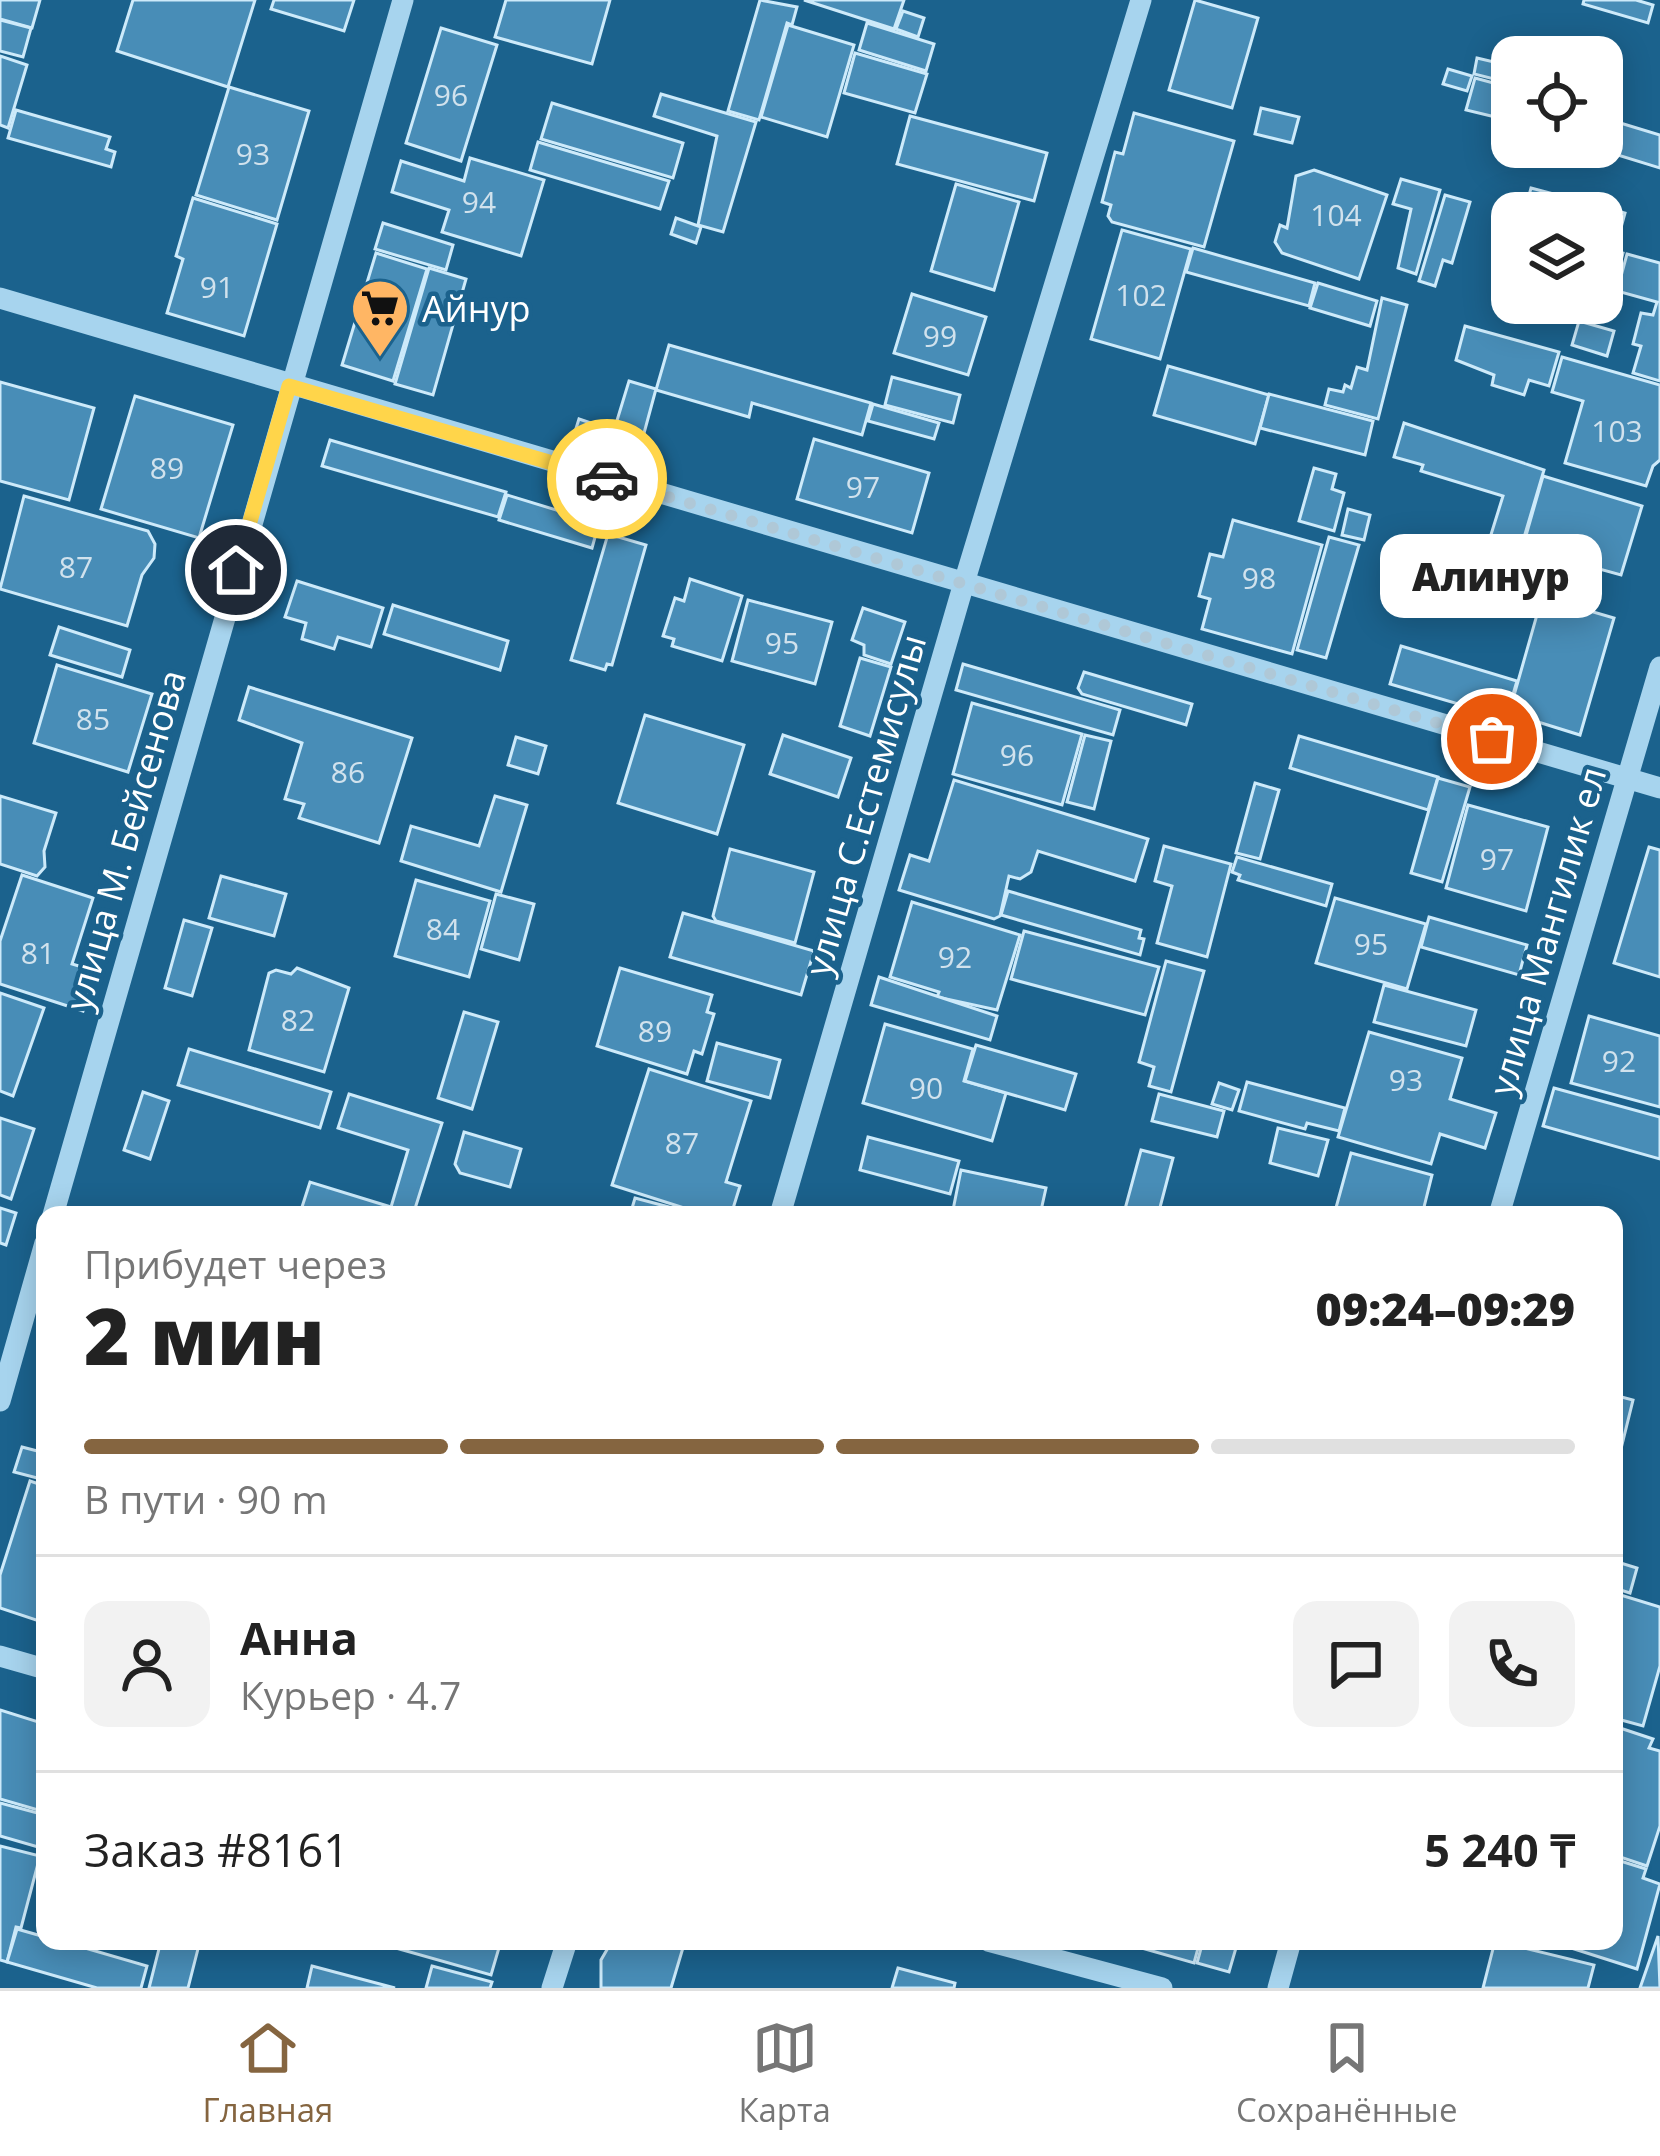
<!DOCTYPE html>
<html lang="ru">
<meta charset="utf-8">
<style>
body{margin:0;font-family:"Open Sans",sans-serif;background:#f2f2f2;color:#222;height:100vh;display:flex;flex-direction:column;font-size:45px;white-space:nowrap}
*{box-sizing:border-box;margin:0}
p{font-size:39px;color:#767676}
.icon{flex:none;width:66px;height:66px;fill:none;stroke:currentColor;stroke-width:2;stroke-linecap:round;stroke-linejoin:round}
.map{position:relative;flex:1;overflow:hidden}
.drawer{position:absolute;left:36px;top:1206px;width:1587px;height:744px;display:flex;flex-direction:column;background:#fff;border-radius:24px;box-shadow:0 6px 30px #0003}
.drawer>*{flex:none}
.controls{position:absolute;left:1491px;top:36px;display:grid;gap:24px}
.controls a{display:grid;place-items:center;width:132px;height:132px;border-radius:24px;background:#fff;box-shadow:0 6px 30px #0003;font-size:60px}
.pin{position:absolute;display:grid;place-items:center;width:102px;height:102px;color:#fff;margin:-51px;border:6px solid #fff;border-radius:50%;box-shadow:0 3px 12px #0007}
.courier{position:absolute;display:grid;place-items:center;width:120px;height:120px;margin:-60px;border:9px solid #ffd54a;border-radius:50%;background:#fff;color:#222;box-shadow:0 3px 15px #0007}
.bubble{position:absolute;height:84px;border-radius:24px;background:#fff;box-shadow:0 6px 30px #0003;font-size:39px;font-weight:800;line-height:84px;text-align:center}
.headline em{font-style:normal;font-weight:800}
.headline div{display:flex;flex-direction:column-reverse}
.headline{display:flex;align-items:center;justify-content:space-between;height:204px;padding:0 48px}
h1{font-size:78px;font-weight:800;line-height:90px}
.bar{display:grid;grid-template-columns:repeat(4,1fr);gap:18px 12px;align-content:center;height:144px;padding:0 48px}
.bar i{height:15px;border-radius:9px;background:#e0e0e0}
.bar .on{background:#856540}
.bar p{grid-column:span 4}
.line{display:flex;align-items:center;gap:30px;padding:0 48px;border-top:3px solid #e0e0e0}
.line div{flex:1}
.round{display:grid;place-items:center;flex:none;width:126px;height:126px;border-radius:24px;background:#f2f2f2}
.dock{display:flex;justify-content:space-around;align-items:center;height:168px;border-top:3px solid #e0e0e0;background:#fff;font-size:33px;color:#767676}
.dock a{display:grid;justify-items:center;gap:6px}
.dock .on{color:#856540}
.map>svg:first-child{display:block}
</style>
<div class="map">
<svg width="1660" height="1988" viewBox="0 0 1660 1988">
<rect width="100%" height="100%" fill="#1b628d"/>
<g fill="#488db7" stroke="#cdeafa" stroke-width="3">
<polygon points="0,0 40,0 32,28 0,19"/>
<polygon points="133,0 255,0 228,87 117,51"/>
<polygon points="274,0 354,0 344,31 271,9"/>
<polygon points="506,0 610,0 592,64 495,37"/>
<polygon points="760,0 797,7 792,25 787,23 759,120 728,111"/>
<polygon points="804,0 904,0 894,29"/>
<polygon points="1195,0 1258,18 1232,108 1169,90"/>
<polygon points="1584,0 1636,0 1653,5 1648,23 1583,4"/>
<polygon points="903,11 924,18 918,37 896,29"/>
<polygon points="0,20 31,28 23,57 0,51"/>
<polygon points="867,23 934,44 926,71 859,50"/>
<polygon points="788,25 854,45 827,137 761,117"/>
<polygon points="441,28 497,45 461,161 406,143"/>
<polygon points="855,53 927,74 915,113 844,93"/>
<polygon points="0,56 27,65 8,128 0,125"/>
<polygon points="1477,58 1507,65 1502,81 1474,74"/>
<polygon points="1448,69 1472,76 1467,91 1443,84"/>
<polygon points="1475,78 1512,88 1512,121 1466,110"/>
<polygon points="229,87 309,111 277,220 196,195"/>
<polygon points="661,94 756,122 723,232 698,225 717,136 654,116"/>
<polygon points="552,103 683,143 673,178 541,139"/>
<polygon points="1261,108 1299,117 1292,143 1255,134"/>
<polygon points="16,110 110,137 106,149 115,152 111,167 8,138"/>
<polygon points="1134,113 1234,141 1204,247 1112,222 1108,216 1111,205 1102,202 1115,152 1123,154"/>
<polygon points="910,116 1047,153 1034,201 897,164"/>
<polygon points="1617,122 1660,135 1660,168 1608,152"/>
<polygon points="538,142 669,181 660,209 530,170"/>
<polygon points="470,158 544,180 521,256 442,232 449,210 392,192 401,161 464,181"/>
<polygon points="1314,170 1387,195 1359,279 1282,253 1275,242 1280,225 1287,228 1296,176"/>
<polygon points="1401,179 1440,190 1416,274 1398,268 1411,209 1393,204"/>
<polygon points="956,184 1019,202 994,290 931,271"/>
<polygon points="1531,188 1625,213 1616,246 1602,242 1602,213 1524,213"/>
<polygon points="1445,195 1470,202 1452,263 1443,260 1435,286 1419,281"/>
<polygon points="193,198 277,224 244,336 167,313 183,259 176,256"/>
<polygon points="676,218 701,227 696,243 671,234"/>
<polygon points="383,223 453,245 446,270 375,249"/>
<polygon points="1122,230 1191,249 1160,359 1091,339"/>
<polygon points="1602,247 1623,253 1614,287 1602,283"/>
<polygon points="1193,248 1315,283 1309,306 1186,272"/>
<polygon points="376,253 427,269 393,381 342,365"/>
<polygon points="1627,254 1660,263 1660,381 1633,373 1641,346 1633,344 1641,313 1653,315 1657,302 1617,291"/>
<polygon points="429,268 466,279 433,395 395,384"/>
<polygon points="1318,283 1377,301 1370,326 1310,308"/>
<polygon points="912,294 986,317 968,375 894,353"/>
<polygon points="1382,298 1407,305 1378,419 1325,405 1329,389 1343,392 1345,385 1351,388 1357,367 1367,370"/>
<polygon points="1579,321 1614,331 1607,356 1572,345"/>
<polygon points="1465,326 1559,352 1549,386 1529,380 1524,395 1492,385 1494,375 1456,360"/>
<polygon points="669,345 871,403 862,435 752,403 749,417 656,390"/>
<polygon points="1562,357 1660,385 1660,460 1653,466 1646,486 1565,463 1583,401 1552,392"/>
<polygon points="1168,366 1269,395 1255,444 1154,415"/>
<polygon points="892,377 960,395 953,423 885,405"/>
<polygon points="629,381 656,389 637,459 608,450"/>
<polygon points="0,382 94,408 69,500 0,481"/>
<polygon points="1269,394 1373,421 1365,455 1260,428"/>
<polygon points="135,396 233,425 199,538 101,509"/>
<polygon points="873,404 939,423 934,439 868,421"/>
<polygon points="579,419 597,425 592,443 573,438"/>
<polygon points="1404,423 1544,470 1520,551 1489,541 1503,496 1421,471 1423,465 1394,457"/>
<polygon points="814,439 929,473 912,533 797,499"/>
<polygon points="330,440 506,492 498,517 322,466"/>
<polygon points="1314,468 1336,474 1332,489 1344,493 1334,531 1299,521"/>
<polygon points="1543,476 1642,506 1621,575 1596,568 1593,578 1569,571 1572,560 1523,546"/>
<polygon points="507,495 599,523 592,548 499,520"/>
<polygon points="24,496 148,531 155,544 154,558 142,575 127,626 0,589"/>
<polygon points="1348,509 1370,515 1364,540 1342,535"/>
<polygon points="1233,520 1322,545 1292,654 1202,629 1210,599 1199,596 1210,554 1223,557"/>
<polygon points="608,534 646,545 612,665 607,664 605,670 571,660"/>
<polygon points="1329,537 1359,545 1326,658 1297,650"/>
<polygon points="1409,555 1518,585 1512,607 1403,577"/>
<polygon points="690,579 742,596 722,661 672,646 674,639 663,636 675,598 684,601"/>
<polygon points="297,581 383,608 371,647 338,637 334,649 302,639 306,623 285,617"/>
<polygon points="1542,597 1614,618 1580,735 1509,713"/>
<polygon points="748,600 832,622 815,684 732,661"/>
<polygon points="393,605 508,641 500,670 384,634"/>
<polygon points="863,608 905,622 891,664 864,655 864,645 852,640"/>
<polygon points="59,627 130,650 122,677 50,655"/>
<polygon points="1401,646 1517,681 1506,718 1390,684"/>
<polygon points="860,658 891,667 870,736 840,726"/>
<polygon points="963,664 1120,710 1113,735 956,690"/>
<polygon points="57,665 152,694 128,772 34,743"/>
<polygon points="1084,672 1192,704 1186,725 1082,694 1078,688"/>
<polygon points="249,687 412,738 379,843 299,818 304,804 285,799 302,743 239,720"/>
<polygon points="972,703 1082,734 1062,805 953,774"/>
<polygon points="645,715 744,745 717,834 618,803"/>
<polygon points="783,735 851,758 838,797 770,774"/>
<polygon points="1085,735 1111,741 1094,809 1067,802"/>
<polygon points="1299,736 1438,777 1428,810 1290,768"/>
<polygon points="516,737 546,746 538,774 508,765"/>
<polygon points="1438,778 1470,787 1442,882 1411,873"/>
<polygon points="954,780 1148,839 1135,881 1038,851 1031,872 1020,879 1009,876 1000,916 994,919 899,890 910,855 929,861"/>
<polygon points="1255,783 1279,790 1260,859 1236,853"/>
<polygon points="0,796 56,813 44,851 45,867 37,876 0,864"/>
<polygon points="495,796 527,805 501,892 401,861 411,826 479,846"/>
<polygon points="1468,805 1548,827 1526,911 1446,888"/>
<polygon points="1164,846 1231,864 1207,957 1157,943 1172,886 1155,881"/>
<polygon points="1649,847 1660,850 1660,977 1614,963"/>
<polygon points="730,849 814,872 795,943 716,921 713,916"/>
<polygon points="1237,857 1332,884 1326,906 1238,880 1240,875 1232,872"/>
<polygon points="22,875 93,898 72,964 96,971 83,1011 0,984 0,941"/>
<polygon points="221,876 286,894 274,936 209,918"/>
<polygon points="416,880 490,901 469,977 395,956"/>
<polygon points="1008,891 1141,930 1139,938 1144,939 1140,955 1001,915"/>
<polygon points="496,894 534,904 519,960 481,949"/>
<polygon points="1335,898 1426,924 1407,989 1316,963"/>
<polygon points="912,902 1020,935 997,1010 937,997 939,992 890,977"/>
<polygon points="683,913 814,951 801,995 670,957"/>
<polygon points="1429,917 1527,945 1519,975 1421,947"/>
<polygon points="184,920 212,928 192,996 165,988"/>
<polygon points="1024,931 1159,967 1145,1015 1011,979"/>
<polygon points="1166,961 1204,971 1171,1092 1149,1086 1154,1067 1139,1062"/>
<polygon points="297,968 349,988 324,1072 249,1050 269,973 276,970 291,974"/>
<polygon points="620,968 712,995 707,1012 714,1014 702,1054 694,1051 687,1074 597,1046"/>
<polygon points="879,977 997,1016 990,1040 871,1005"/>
<polygon points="1384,985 1476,1010 1466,1046 1374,1022"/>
<polygon points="0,993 44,1008 13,1096 0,1091"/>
<polygon points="464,1012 498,1022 472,1109 438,1098"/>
<polygon points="1589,1016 1660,1036 1660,1107 1571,1083"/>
<polygon points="885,1024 973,1049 964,1081 1006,1093 992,1141 863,1103"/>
<polygon points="1369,1032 1462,1058 1450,1099 1496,1113 1485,1148 1440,1134 1431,1164 1338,1137"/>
<polygon points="717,1043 780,1060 770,1098 707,1081"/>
<polygon points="976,1045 1076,1074 1065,1110 965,1081"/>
<polygon points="189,1049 331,1092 320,1128 178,1085"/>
<polygon points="649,1069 751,1101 726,1182 740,1186 731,1215 706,1215 612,1185"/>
<polygon points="1247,1082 1345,1108 1339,1131 1307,1123 1305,1129 1239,1111"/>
<polygon points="1219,1083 1239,1090 1232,1110 1212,1104"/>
<polygon points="1554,1088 1660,1117 1660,1159 1543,1126"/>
<polygon points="143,1092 169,1101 150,1159 124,1150"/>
<polygon points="349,1094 442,1123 413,1215 327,1215 302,1207 310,1182 391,1207 408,1150 338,1128"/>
<polygon points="1159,1094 1224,1111 1217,1137 1152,1121"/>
<polygon points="0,1118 34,1129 11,1199 0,1195"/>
<polygon points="1278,1128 1328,1140 1318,1176 1270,1163"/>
<polygon points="464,1132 521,1149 510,1187 460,1173 455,1164"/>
<polygon points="868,1137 959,1161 950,1194 860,1170"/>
<polygon points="1141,1150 1173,1158 1158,1215 1125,1209"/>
<polygon points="1351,1153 1432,1175 1422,1215 1334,1215"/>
<polygon points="961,1170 1046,1188 1040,1215 952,1215"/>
<polygon points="635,1198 699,1215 630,1215"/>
<polygon points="0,1208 16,1213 6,1245 0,1243"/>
<polygon points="1614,1395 1633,1400 1617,1465 1614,1464"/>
<polygon points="22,1447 45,1453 45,1480 14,1472"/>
<polygon points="30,1481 45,1486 45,1623 0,1608 0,1575"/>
<polygon points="1614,1561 1637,1568 1630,1593 1614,1588"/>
<polygon points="1614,1593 1660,1607 1660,1666 1643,1726 1614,1718"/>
<polygon points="0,1710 45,1724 45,1812 0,1799"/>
<polygon points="1614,1726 1653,1739 1649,1748 1660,1751 1660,1826 1647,1866 1614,1855"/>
<polygon points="0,1803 45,1815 45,1849 0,1836"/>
<polygon points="0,1846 40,1856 21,1928 16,1927 7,1962 0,1960"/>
<polygon points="1614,1859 1646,1869 1643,1878 1660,1884 1637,1969 1571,1948 1573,1941 1614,1941"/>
<polygon points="17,1929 45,1937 45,1941 61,1941 147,1966 141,1988 97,1988 7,1962"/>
<polygon points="1658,1936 1660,1988 1640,1988"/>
<polygon points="161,1941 200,1941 188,1988 149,1988"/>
<polygon points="371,1941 501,1941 491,1975"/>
<polygon points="612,1941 685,1941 671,1988 601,1988 601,1960"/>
<polygon points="1117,1941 1200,1941 1194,1963"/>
<polygon points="1203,1941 1238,1941 1229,1972 1197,1963"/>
<polygon points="1495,1941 1594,1965 1588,1988 1483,1988"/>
<polygon points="312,1966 395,1988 307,1988"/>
<polygon points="432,1966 492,1982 490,1988 426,1988"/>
<polygon points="898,1968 955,1983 954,1988 892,1988"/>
</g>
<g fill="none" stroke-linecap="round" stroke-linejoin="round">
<g stroke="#a7d4ee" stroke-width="21">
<polyline points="0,298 1660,788"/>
<polyline points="53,1215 403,0"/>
<polyline points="780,1215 964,583 1141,0"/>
<polyline points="1499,1215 1660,667"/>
<polyline points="0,1401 45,1243"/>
<polyline points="0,1656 45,1669"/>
<polyline points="988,1941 1162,1988"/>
<polyline points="552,1988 567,1941"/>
<polyline points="1278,1988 1291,1941"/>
</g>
</g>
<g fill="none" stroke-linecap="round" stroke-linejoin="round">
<polyline stroke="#afc8d7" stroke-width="12" stroke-dasharray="0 21.6" points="607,479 1492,739"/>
<polyline stroke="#ffd54a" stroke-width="15" points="236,570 289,386 607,479"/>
</g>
<defs>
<symbol id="supermarket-pin" viewBox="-11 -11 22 30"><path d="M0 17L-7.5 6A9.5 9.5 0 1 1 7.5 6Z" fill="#ffb664" stroke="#1b628d"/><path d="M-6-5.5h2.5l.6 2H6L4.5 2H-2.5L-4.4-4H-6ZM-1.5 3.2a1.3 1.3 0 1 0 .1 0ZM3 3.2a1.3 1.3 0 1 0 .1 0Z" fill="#111"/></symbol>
</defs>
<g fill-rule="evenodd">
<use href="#supermarket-pin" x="347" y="275" width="66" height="90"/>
</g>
<g text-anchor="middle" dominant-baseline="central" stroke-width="9" stroke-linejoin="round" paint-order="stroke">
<g font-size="30" fill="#d1e2ed">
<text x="451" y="94">96</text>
<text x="253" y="153">93</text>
<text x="479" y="201">94</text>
<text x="1336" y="214">104</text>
<text x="217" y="286">91</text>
<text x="1141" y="294">102</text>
<text x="940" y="335">99</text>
<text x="1617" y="430">103</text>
<text x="167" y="467">89</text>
<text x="863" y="486">97</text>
<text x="76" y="566">87</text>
<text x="1259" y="577">98</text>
<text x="782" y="642">95</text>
<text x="93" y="718">85</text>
<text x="1017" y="754">96</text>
<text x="348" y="771">86</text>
<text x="1497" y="858">97</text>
<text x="443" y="928">84</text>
<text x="1371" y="943">95</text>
<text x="38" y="952">81</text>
<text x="955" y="956">92</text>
<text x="298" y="1019">82</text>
<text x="655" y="1030">89</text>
<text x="1619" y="1060">92</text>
<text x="1406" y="1079">93</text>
<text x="926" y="1087">90</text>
<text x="682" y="1142">87</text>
</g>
<g font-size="36" fill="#fff" stroke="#1b628d" text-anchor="start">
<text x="422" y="308">Айнур</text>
</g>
<g font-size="36" fill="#fff" stroke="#1b628d">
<text transform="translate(865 805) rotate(-74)">улица С.Естемисулы</text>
<text transform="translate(125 840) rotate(-74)">улица М. Бейсенова</text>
<text transform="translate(1547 931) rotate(-74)">улица Мангилик ел</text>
</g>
</g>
</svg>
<div class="controls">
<a><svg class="icon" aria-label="locate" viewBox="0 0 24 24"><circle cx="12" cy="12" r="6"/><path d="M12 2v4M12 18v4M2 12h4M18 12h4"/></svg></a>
<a><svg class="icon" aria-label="layers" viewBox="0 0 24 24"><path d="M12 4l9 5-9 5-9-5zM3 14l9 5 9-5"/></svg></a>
</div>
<div class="pin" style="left:1492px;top:739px;background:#ea580c"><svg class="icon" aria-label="bag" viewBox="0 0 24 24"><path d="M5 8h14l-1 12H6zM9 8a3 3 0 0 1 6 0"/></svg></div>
<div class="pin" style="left:236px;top:570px;background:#1f2937"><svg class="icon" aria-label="home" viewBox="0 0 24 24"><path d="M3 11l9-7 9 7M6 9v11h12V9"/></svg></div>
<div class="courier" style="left:607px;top:479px"><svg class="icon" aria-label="car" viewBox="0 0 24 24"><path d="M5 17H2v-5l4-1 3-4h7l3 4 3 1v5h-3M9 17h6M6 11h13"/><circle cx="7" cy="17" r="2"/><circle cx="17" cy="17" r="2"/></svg></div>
<div class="bubble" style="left:1380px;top:534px;width:222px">Алинур</div>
<section class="drawer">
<div class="headline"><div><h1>2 мин</h1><p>Прибудет через</p></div><em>09:24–09:29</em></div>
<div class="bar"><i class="on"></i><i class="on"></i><i class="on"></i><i></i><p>В пути · 90 m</p></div>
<div class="line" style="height:216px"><a class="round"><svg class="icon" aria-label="person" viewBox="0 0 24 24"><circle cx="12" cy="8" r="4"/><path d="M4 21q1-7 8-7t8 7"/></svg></a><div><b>Анна</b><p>Курьер · 4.7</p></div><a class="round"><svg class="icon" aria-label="chat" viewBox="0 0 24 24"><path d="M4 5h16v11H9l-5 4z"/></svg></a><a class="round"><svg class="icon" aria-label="phone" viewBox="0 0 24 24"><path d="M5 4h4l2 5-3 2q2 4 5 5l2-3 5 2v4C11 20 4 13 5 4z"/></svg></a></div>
<div class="line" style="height:156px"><div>Заказ #8161</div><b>5 240 ₸</b></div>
</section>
</div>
<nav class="dock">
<a class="on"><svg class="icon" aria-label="home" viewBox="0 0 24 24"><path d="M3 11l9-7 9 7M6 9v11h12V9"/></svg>Главная</a>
<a><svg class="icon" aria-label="map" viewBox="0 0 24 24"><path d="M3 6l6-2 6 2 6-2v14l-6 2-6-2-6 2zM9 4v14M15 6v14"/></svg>Карта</a>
<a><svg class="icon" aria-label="saved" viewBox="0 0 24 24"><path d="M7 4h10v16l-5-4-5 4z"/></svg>Сохранённые</a>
</nav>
